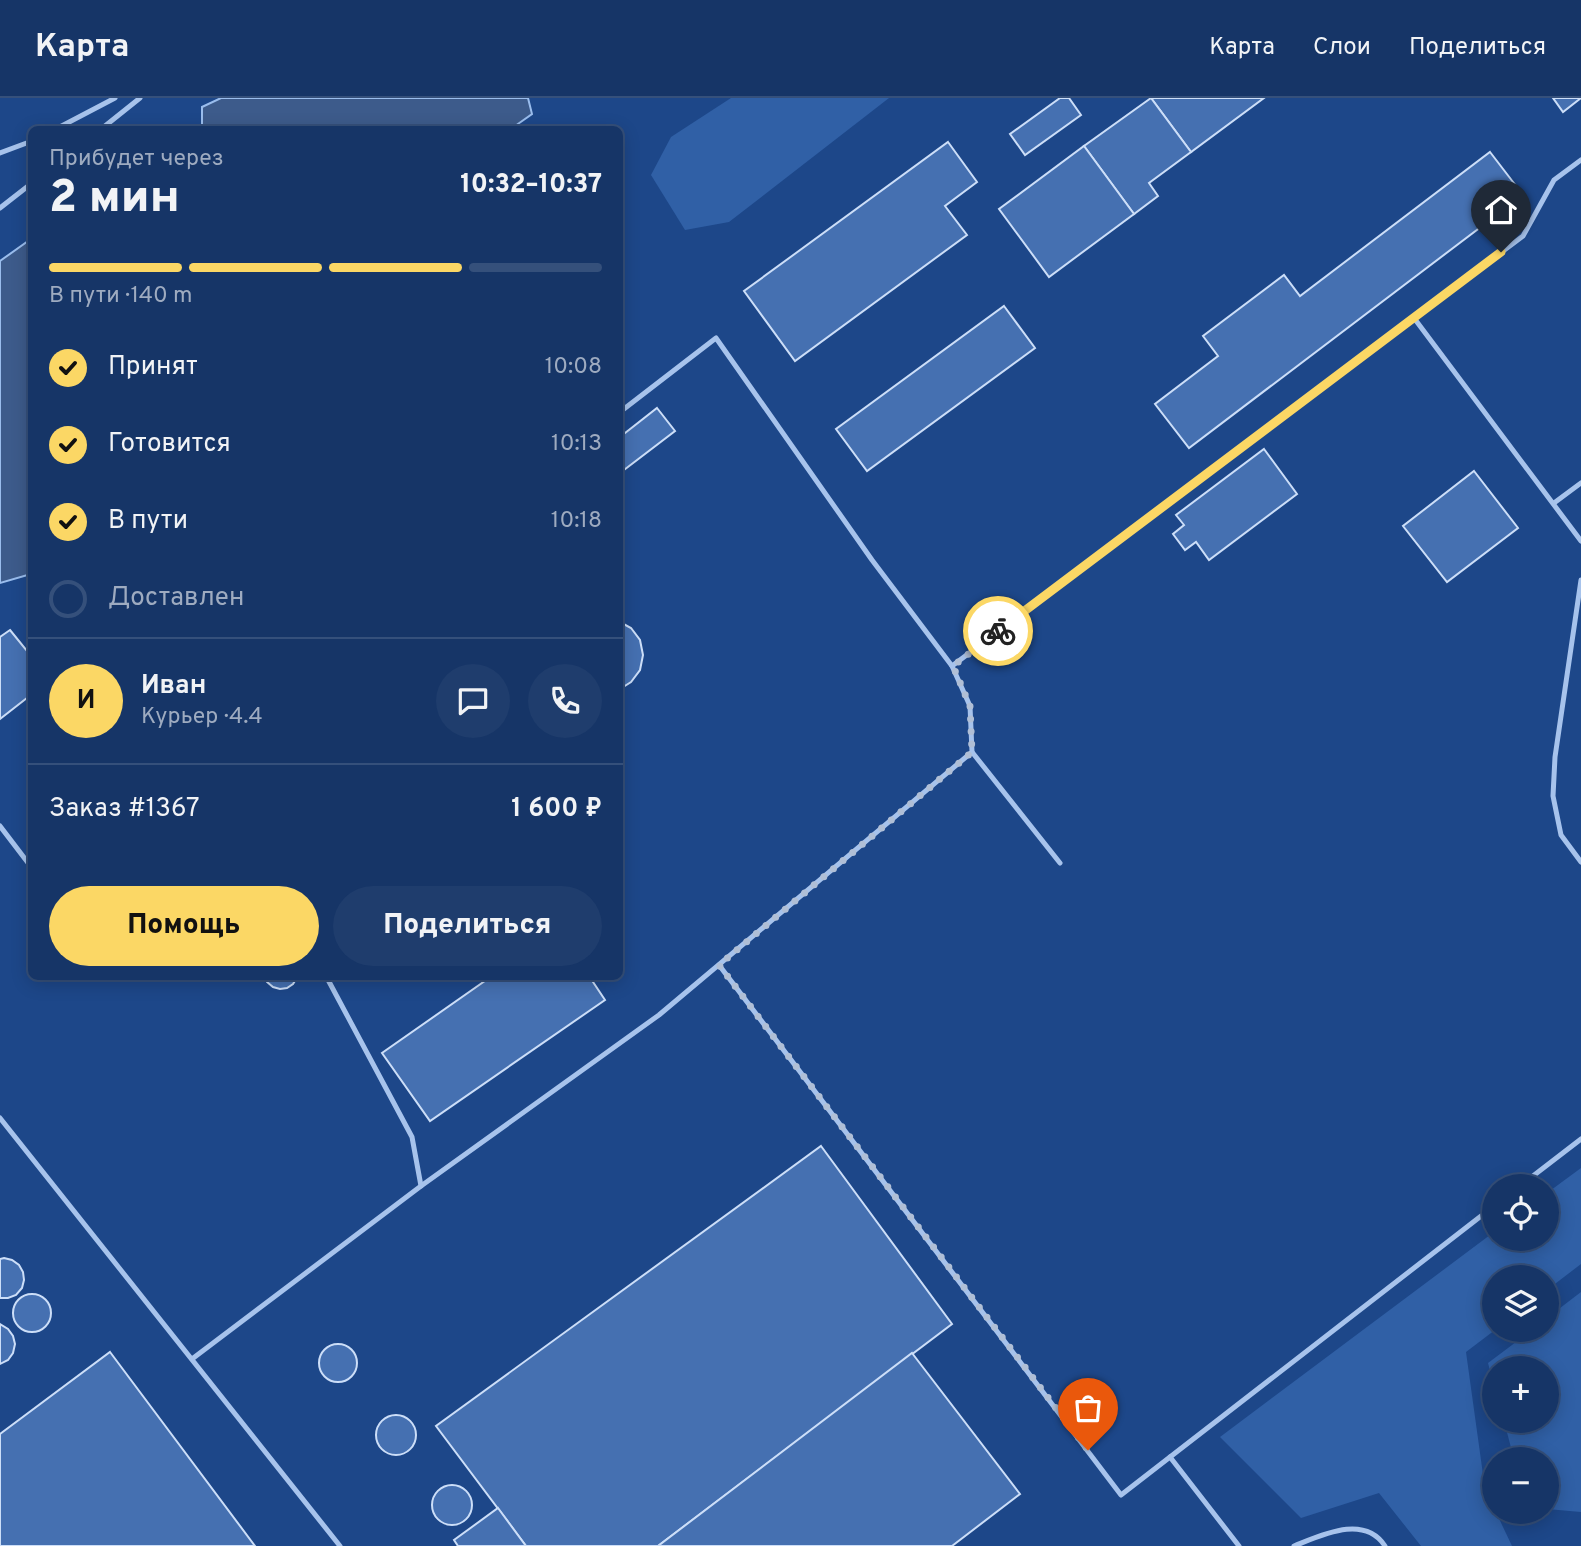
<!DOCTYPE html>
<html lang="ru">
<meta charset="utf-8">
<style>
body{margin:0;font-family:Overpass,sans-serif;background:#1f3d6d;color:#f1f3f6;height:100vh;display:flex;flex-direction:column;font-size:26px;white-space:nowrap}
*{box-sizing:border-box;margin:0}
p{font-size:23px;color:#9eabc0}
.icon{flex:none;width:38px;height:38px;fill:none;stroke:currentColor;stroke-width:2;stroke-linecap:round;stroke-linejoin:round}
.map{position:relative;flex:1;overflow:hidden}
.panel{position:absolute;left:28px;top:28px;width:595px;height:854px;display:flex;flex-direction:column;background:#163567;border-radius:10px;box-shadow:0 4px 18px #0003,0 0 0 2px #35507b}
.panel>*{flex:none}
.fabs{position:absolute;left:1482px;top:1076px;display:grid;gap:14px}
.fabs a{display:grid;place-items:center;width:77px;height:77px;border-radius:50%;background:#163567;box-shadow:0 4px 18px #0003,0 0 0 2px #35507b;font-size:35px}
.pin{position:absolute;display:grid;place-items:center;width:60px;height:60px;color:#fff;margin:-72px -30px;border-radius:50% 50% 50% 0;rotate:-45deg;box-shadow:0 0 7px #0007}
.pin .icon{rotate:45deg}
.courier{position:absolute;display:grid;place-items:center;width:70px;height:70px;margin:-35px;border:5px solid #fbd765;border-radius:50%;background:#fff;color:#222;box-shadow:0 2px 9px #0007}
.overview em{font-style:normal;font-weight:800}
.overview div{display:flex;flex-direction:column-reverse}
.overview{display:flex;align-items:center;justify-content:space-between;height:119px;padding:0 21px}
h1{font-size:46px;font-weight:800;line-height:52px}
.bar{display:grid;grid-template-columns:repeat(4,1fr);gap:10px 7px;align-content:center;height:84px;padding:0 21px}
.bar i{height:9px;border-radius:5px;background:#35507b}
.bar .active{background:#fbd765}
.bar p{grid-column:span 4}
.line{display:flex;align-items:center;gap:18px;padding:0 21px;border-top:2px solid #35507b}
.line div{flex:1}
.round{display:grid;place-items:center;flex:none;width:74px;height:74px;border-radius:37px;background:#1f3d6d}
ol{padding:0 21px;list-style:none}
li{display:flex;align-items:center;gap:21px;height:77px}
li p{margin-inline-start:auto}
li .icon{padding:7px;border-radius:50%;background:#fbd765;color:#111;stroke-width:4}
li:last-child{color:#9eabc0}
li i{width:38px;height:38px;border:4px solid #35507b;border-radius:50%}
.cta{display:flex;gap:14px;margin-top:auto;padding:14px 21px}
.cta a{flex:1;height:80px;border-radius:42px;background:#fbd765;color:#111;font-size:28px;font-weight:800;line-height:80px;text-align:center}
.cta a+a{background:#1f3d6d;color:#f1f3f6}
header{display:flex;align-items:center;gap:42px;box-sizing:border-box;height:98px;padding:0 35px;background:#163567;border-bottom:2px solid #35507b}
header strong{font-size:33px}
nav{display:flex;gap:38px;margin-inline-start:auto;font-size:24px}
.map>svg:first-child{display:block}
</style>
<header>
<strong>Карта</strong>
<nav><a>Карта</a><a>Слои</a><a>Поделиться</a></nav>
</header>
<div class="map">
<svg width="1581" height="1448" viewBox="0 0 1581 1448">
<rect width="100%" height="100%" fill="#1d4789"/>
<g fill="#3060a6">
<polygon points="731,0 889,0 729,124 685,132 651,77 671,39"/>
<polygon points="1581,1070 1581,1166 1547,1192 1547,1180 1494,1180 1495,1232 1466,1254 1485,1391 1512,1448 1421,1448 1379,1395 1301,1420 1220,1339 1494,1134 1494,1141 1547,1141 1547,1095"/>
<polygon points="1581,1194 1581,1414 1547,1411 1547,1362 1514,1361 1504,1323 1547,1323 1547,1270 1494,1270 1494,1288 1488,1265 1532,1232 1547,1232 1547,1220"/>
</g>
<g fill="#3d5b8b" stroke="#9abded" stroke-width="2">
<polygon points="221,0 528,0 532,16 515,28 514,32 181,31 202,28 202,9"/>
<polygon points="31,141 31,476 0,485 0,163"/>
</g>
<g fill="#4570b1" stroke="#ccdef8" stroke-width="2">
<polygon points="1060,0 1069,0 1081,17 1025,57 1010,36"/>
<polygon points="1151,0 1264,0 1191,54"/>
<polygon points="1151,0 1191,54 1149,85 1158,98 1134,116 1084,48"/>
<polygon points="1553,0 1581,0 1563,14"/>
<polygon points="948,44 977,84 945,108 967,137 795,263 744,193"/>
<polygon points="1084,48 1134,116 1049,179 999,111"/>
<polygon points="1490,54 1523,97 1189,350 1155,306 1218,258 1203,238 1284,177 1300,198"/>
<polygon points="1004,208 1035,250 867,373 836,331"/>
<polygon points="657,310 675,333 620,375 620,339"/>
<polygon points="1264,351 1297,396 1209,462 1196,444 1185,452 1173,436 1184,427 1176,417"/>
<polygon points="1474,373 1518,430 1447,484 1403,428"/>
<polygon points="620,524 631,530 640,542 643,557 640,572 631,584 620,591"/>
<polygon points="10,532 32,559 32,596 0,621 0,539"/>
<polygon points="298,878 293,886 287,890 280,891 273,889 267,884 265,878"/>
<polygon points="492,878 589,878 605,902 430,1023 382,955"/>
<polygon points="821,1048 952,1226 658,1448 526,1448 436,1328"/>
<polygon points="4,1160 12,1162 19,1167 23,1174 24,1182 22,1190 16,1197 8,1200 0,1200 0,1161"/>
<circle cx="32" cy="1215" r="19"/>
<polygon points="0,1226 8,1231 13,1238 15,1246 13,1255 8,1262 0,1266"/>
<circle cx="338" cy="1265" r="19"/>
<polygon points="110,1254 255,1448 0,1448 0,1336"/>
<polygon points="912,1255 1020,1396 952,1448 658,1448"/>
<circle cx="396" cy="1337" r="20"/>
<circle cx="452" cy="1407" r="20"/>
<polygon points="498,1410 526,1448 458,1448 454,1442"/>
</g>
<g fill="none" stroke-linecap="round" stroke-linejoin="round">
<g stroke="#a7c3ec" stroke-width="5">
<polyline points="54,32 115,0"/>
<polyline points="100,32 140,0"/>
<polyline points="0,55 32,43"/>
<polyline points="1581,62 1554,82 1523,138 1414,220 1581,443"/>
<polyline points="0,110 32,85"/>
<polyline points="1554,405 1581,385"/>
<polyline points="1581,482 1555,659 1553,698 1561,737 1581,764"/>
<polyline points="952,568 1414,220"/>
<polyline points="972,654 1060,765"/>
<polyline points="0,728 32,770"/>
<polyline points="719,867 1121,1397 1494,1108"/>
<polyline points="326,878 412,1039 421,1088"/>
<polyline points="0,1020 340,1448"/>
<polyline points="1520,1088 1581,1041"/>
<polyline points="192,1261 421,1088 659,917 972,654 970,608 952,568 872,462 716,240 620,314"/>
<polyline points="1170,1359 1239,1448"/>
<path d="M1294,1448C1322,1437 1364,1416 1385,1448"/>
</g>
</g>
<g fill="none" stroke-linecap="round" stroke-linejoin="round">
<polyline stroke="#b0bfd6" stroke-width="7" stroke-dasharray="0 12.6" points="998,533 953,568 970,608 972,654 719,867 1088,1352"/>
<polyline stroke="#fbd765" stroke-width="9" points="998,533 1501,154"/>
</g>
</svg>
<div class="fabs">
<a><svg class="icon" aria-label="locate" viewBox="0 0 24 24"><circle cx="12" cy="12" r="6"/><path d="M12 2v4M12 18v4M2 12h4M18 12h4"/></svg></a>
<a><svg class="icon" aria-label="layers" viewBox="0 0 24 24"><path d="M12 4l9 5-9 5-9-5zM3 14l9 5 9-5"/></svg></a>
<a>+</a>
<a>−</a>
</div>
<div class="pin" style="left:1088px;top:1352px;background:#ea580c"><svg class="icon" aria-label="bag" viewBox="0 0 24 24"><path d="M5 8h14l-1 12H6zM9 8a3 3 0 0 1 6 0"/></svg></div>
<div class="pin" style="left:1501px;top:154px;background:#1f2937"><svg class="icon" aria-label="home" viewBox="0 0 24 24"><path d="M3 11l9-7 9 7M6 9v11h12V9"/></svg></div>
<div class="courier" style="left:998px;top:533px"><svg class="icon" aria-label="bike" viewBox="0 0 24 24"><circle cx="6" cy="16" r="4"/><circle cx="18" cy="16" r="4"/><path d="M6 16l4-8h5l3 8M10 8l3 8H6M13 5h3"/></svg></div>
<section class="panel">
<div class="overview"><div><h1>2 мин</h1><p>Прибудет через</p></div><em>10:32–10:37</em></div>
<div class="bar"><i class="active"></i><i class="active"></i><i class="active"></i><i></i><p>В пути · 140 m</p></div>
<ol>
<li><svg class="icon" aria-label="check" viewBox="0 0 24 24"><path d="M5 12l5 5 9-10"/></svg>Принят<p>10:08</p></li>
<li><svg class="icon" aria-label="check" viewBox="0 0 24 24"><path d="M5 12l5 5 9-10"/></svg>Готовится<p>10:13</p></li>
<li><svg class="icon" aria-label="check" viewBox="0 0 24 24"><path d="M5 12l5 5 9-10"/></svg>В пути<p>10:18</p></li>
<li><i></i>Доставлен</li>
</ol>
<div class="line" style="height:126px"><b class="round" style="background:#fbd765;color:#111">И</b><div><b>Иван</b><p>Курьер · 4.4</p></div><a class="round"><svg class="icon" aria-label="chat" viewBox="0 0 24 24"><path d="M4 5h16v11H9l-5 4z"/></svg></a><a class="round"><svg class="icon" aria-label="phone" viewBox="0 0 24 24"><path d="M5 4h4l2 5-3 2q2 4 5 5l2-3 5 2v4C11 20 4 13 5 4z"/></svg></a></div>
<div class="line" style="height:91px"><div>Заказ #1367</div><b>1 600 ₽</b></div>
<div class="cta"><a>Помощь</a><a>Поделиться</a></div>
</section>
</div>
